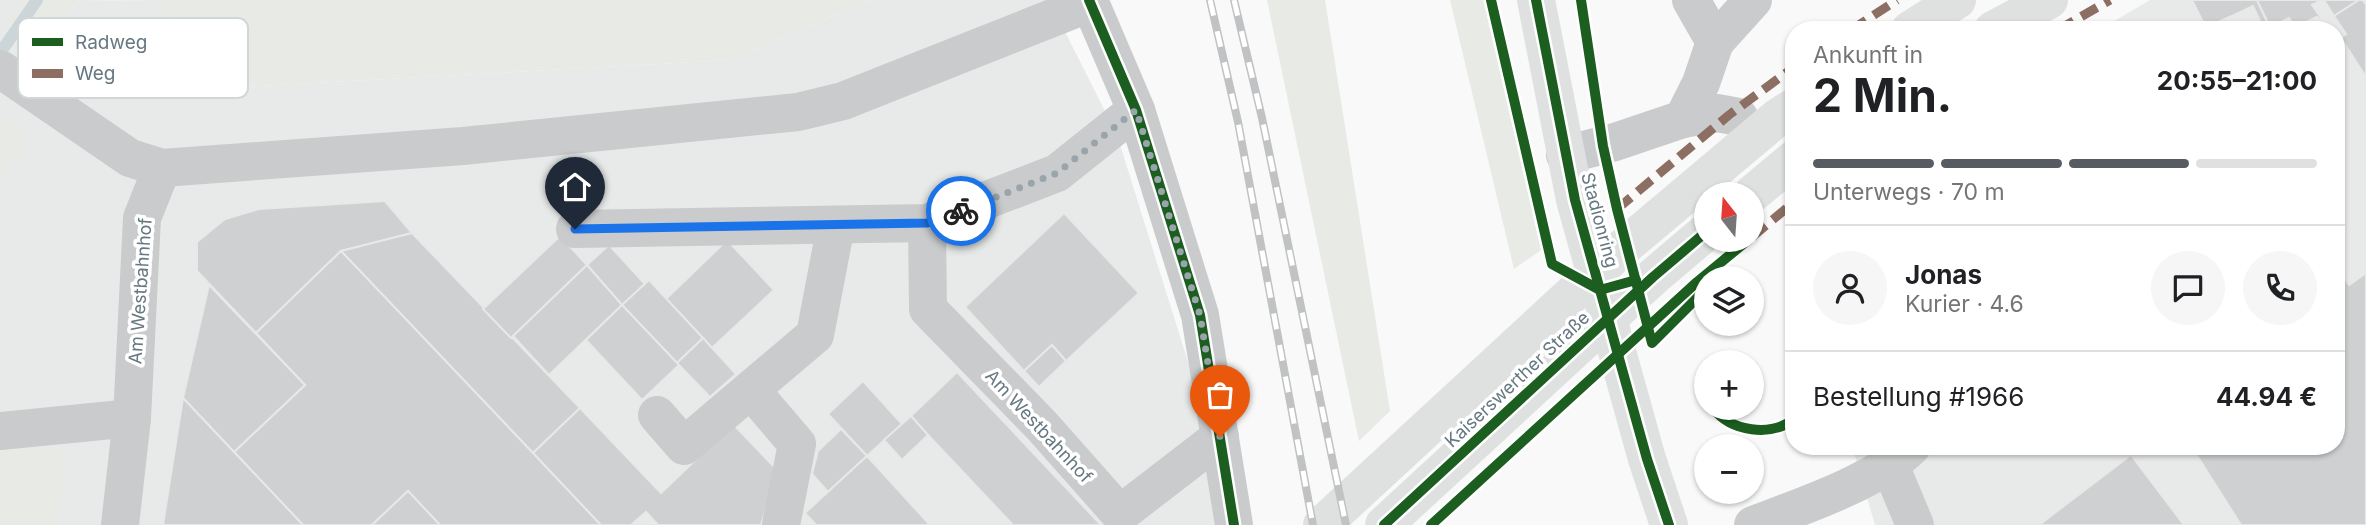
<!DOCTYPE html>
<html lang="de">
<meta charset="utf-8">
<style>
body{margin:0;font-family:Inter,sans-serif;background:#f6f6f6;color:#202124;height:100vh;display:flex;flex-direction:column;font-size:26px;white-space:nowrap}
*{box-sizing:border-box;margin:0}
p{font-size:23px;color:#757577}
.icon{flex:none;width:38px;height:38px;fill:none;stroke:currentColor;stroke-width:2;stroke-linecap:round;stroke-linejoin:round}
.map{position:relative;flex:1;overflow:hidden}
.drawer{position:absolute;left:1785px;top:21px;width:560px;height:434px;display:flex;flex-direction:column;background:#fff;border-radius:28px;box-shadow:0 2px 5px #0004}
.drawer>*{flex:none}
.needle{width:46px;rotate:343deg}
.fabs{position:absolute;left:1694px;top:182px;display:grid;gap:14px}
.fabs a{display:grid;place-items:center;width:70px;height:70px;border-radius:50%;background:#fff;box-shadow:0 2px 5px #0004;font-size:35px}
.pin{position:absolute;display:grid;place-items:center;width:60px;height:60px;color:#fff;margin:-72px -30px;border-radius:50% 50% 50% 0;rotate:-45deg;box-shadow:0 0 7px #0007}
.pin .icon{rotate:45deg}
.courier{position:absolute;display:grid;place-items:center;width:70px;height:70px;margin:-35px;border:5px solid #1a73e8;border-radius:50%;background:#fff;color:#222;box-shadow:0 2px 9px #0007}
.overview em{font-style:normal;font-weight:700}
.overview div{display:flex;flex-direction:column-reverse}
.overview{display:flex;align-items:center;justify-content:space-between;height:119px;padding:0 28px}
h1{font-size:46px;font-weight:700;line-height:52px}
.bar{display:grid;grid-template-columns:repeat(4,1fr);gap:10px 7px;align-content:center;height:84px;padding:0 28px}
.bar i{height:9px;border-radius:5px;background:#e0e0e0}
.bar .current{background:#565c61}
.bar p{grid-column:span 4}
.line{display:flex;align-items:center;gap:18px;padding:0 28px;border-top:2px solid #e0e0e0}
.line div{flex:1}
.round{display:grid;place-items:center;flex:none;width:74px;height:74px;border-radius:37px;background:#f6f6f6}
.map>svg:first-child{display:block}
</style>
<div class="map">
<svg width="2366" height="525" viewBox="0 0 2366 525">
<rect width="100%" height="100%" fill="#f9f9f9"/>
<g fill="#e8eae9">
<polygon points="0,0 25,0 8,27 39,47 79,0 155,1 242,87 730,60 870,0 1049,0 1117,135 1239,525 0,525 0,182 30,139 0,114"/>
<polygon points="2150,0 2366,0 2366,525 1875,525 1852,446 2336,446 2336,30 2099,30"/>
</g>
<g fill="#e8eae6">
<polygon points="25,0 79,0 39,47 7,27"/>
<polygon points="84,0 870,0 730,60 242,87 155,1"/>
<polygon points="1267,0 1325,0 1390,411 1359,441"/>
<polygon points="1450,0 1484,0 1541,250 1514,269"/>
<polygon points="0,114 31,139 0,182"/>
<polygon points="27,445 63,452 59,525 0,525 0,447"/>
</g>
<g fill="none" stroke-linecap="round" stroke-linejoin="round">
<polyline stroke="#ccd5d7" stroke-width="12" points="0,53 37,0"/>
</g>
<g fill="#ced0d1" stroke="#e8e8e8" stroke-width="2">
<polygon points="2192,0 2257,0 2268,24 2263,27 2253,6 2206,28"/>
<polygon points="2257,0 2322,0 2312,5 2321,18 2319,19 2317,17 2297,26 2293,24 2289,18 2270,27"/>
<polygon points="2324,0 2359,0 2334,16"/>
<polygon points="2359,0 2363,0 2366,5 2366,77 2341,38 2346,34 2334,16"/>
<polygon points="2225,19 2232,30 2202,30 2206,28"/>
<polygon points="385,201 412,233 341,251 256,333 197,271 197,242 225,219 259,209"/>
<polygon points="1064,213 1139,293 1066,361 1052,345 1024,371 965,307"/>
<polygon points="412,233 580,408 533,453 341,251"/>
<polygon points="560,236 587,265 511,338 483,309"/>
<polygon points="727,240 774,290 712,348 666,299"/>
<polygon points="609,245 645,284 622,305 587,265"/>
<polygon points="341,251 533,453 601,525 440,525 408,491 372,525 303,525 234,452 305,385 256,333"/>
<polygon points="587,265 622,305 549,375 513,336"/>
<polygon points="2336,265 2349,285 2366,273 2366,525 2241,525 2191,446 2336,446"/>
<polygon points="649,280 703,338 677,363 622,305"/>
<polygon points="209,285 305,385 234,452 183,398"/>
<polygon points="622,305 679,365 642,400 586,340"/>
<polygon points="703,338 736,374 710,397 677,363"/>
<polygon points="1052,345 1066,361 1039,387 1024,371"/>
<polygon points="957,372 1101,525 1013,525 928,435 911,416"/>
<polygon points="863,381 902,424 867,456 828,414"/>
<polygon points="183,398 234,452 303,525 163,525"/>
<polygon points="580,408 661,493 733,424 778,471 761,525 658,525 646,512 631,525 601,525 533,453"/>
<polygon points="911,416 928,435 902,460 884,440"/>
<polygon points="841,429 867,456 828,492 812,474 818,451"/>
<polygon points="2131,455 2184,525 2039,525"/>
<polygon points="867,456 930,525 816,525 805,513"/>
<polygon points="408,491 440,525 372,525"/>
</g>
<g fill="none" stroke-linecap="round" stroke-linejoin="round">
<g stroke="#cacbcc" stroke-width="38">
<polyline points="1089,0 1136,110 1200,315 1234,525"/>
<polyline points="1691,0 1715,42"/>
<polyline points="0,69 130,158 162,168 463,146 798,112 843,101 1090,3"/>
<polyline points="1683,119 1717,113 1739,117"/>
<polyline points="1565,155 1615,142 1683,119 1701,83 1715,42 1753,0"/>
<polyline points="927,223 928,309 1042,426 1120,514 1220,437"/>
<polyline points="575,229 927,223 1057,173 1136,110"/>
<polyline points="751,390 797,444 781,525"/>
<polyline points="657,415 684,446 815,335 836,225"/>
<polyline points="0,431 132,418"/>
<polyline points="1889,463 1915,525"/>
<polyline points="120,525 132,418 142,218 162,168"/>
<path d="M1753,525C1800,507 1876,482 1912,446"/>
</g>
<g stroke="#dfe0e0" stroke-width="38">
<polyline points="1536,0 1575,200 1647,459 1669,525"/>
<polyline points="1910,30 1957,0"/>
<polyline points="1993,30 2049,0"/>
<polyline points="1752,194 1794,159"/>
<polyline points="1322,525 1620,250 1778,117 1794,107"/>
<polyline points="1384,525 1653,277 1706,232"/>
</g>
<defs>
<g id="rail">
<polyline points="1210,0 1238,122 1313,525"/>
<polyline points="1234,0 1262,118 1346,525"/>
</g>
</defs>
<use href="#rail" stroke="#c0c2c3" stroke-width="8"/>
<use href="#rail" stroke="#fff" stroke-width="5" stroke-dasharray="16" stroke-linecap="butt"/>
<g stroke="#8d6e63" stroke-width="9" stroke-dasharray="18 9" stroke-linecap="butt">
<polyline points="1851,30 1897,0"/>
<polyline points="2058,30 2110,0"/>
<polyline points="1617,209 1729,115 1794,67"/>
<polyline points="1752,237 1794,202"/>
</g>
<defs>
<g id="cycleway">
<polyline points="1089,0 1136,110 1200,315 1234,525"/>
<polyline points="1491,0 1552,264 1600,290 1636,280"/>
<polyline points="1536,0 1575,200 1647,459 1669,525"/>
<polyline points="1581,0 1603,146 1617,209 1652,343 1706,289"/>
<path d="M1713,408C1731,432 1771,437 1794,419"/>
<polyline points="1384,525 1653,277 1706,232"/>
<polyline points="1431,525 1697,282 1748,240"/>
</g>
</defs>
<use href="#cycleway" stroke="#fff" stroke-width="15"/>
<use href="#cycleway" stroke="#1b5e20" stroke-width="10"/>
</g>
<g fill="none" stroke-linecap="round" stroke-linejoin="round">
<polyline stroke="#99a5ab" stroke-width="7" stroke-dasharray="0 12.6" points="961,211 1057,173 1136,110 1200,315 1220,437"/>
<polyline stroke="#1a73e8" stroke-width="9" points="575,229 927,223 961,211"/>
</g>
<g text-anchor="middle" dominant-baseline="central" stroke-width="7" stroke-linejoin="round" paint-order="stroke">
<g font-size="18" fill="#667881" stroke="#fff">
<text transform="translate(1600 220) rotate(75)">Stadionring</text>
<text transform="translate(140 291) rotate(-86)">Am Westbahnhof</text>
<text transform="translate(1517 379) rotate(-43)">Kaiserswerther Straße</text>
<text transform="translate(1039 426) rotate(47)">Am Westbahnhof</text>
</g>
</g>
<rect x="18" y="18" width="230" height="80" rx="10" fill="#fff" stroke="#d1d6d9" stroke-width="2"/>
<rect x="32" y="38" width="31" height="8" fill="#1b5e20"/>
<rect x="32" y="69" width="31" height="9" fill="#8d6e63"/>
<g font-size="19" fill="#667881">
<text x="75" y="49">Radweg</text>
<text x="75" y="80">Weg</text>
</g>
</svg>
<div class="fabs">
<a><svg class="needle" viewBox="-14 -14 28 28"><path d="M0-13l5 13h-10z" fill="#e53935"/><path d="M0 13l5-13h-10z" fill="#757577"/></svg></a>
<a><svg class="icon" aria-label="layers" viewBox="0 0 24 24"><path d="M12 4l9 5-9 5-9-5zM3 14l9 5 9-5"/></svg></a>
<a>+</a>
<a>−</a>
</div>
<div class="pin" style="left:1220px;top:437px;background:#ea580c"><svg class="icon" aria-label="bag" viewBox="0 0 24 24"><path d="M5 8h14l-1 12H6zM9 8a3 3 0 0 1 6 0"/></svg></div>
<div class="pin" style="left:575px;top:229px;background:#1f2937"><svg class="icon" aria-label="home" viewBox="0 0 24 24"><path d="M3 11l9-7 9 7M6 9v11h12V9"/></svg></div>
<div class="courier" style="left:961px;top:211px"><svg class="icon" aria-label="bike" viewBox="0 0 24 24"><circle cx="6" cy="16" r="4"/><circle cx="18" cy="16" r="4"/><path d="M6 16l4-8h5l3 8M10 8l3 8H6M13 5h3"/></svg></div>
<section class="drawer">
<div class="overview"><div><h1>2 Min.</h1><p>Ankunft in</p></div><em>20:55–21:00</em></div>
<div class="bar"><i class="current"></i><i class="current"></i><i class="current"></i><i></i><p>Unterwegs · 70 m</p></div>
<div class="line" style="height:126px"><a class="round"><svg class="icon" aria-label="person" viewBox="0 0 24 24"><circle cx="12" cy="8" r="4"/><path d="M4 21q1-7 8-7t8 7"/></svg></a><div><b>Jonas</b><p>Kurier · 4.6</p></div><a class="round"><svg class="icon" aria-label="chat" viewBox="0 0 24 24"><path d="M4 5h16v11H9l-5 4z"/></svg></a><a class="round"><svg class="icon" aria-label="phone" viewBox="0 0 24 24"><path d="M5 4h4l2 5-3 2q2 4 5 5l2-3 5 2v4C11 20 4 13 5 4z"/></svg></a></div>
<div class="line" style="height:91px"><div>Bestellung #1966</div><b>44.94 €</b></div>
</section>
</div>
